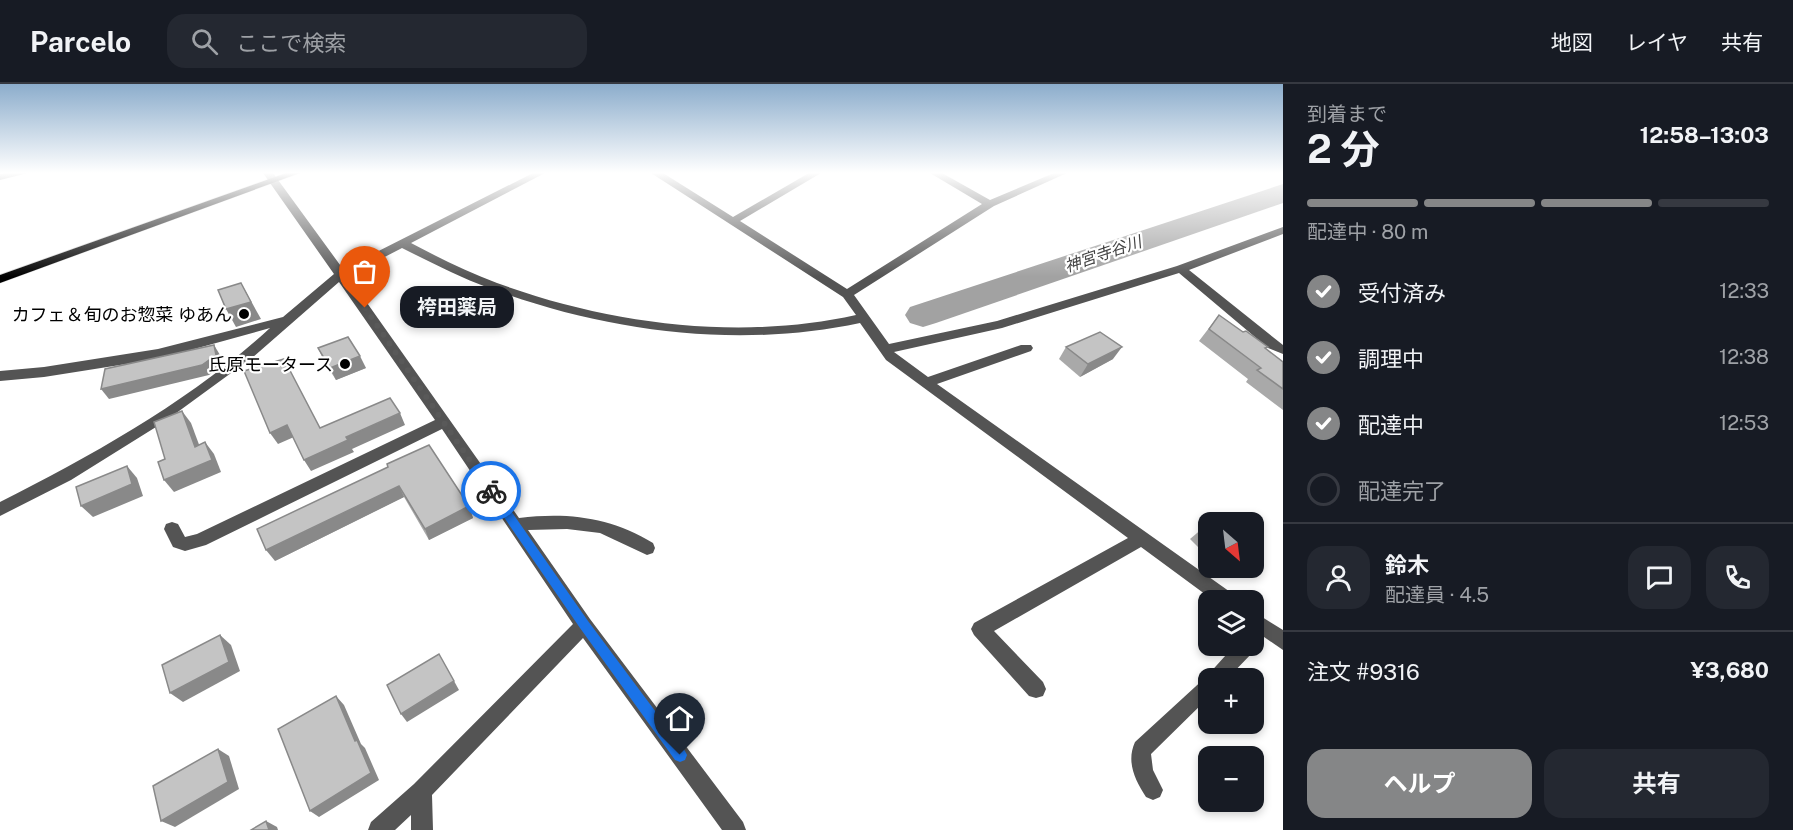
<!DOCTYPE html>
<html lang="ja">
<meta charset="utf-8">
<style>
body{margin:0;font-family:"Public Sans","Noto Sans JP",sans-serif;background:#242831;color:#f1f3f6;height:100vh;display:flex;flex-direction:column;font-size:22px;white-space:nowrap}
*{box-sizing:border-box;margin:0}
p{font-size:20px;color:#9ea1a6}
.icon{flex:none;width:33px;height:33px;fill:none;stroke:currentColor;stroke-width:2;stroke-linecap:round;stroke-linejoin:round}
.map{position:relative;flex:1;overflow:hidden}
.details{display:flex;flex-direction:column;background:#171b24;width:510px}
.details>*{flex:none}
.needle{width:39px;rotate:152deg}
.buttons{position:absolute;left:1198px;top:428px;display:grid;gap:12px}
.buttons a{display:grid;place-items:center;width:66px;height:66px;border-radius:12px;background:#171b24;box-shadow:0 3px 9px #0003;font-size:30px}
.pin{position:absolute;display:grid;place-items:center;width:51px;height:51px;color:#fff;margin:-62px -26px;border-radius:50% 50% 50% 0;rotate:-45deg;box-shadow:0 0 6px #0007}
.pin .icon{rotate:45deg}
.courier{position:absolute;display:grid;place-items:center;width:60px;height:60px;margin:-30px;border:4px solid #1a73e8;border-radius:50%;background:#fff;color:#222;box-shadow:0 2px 8px #0007}
.bubble{position:absolute;height:42px;border-radius:18px;background:#171b24;box-shadow:0 3px 9px #0003;font-size:20px;font-weight:700;line-height:42px;text-align:center}
.headline em{font-style:normal;font-weight:700}
.headline div{display:flex;flex-direction:column-reverse}
.headline{display:flex;align-items:center;justify-content:space-between;height:102px;padding:0 24px}
h1{font-size:39px;font-weight:700;line-height:45px}
.bar{display:grid;grid-template-columns:repeat(4,1fr);gap:9px 6px;align-content:center;height:72px;padding:0 24px}
.bar i{height:8px;border-radius:4px;background:#363941}
.bar .selected{background:#858687}
.bar p{grid-column:span 4}
.line{display:flex;align-items:center;gap:15px;padding:0 24px;border-top:2px solid #363941}
.line div{flex:1}
.round{display:grid;place-items:center;flex:none;width:63px;height:63px;border-radius:18px;background:#242831}
ol{padding:0 24px;list-style:none}
li{display:flex;align-items:center;gap:18px;height:66px}
li p{margin-inline-start:auto}
li .icon{padding:6px;border-radius:50%;background:#858687;color:#fff;stroke-width:4}
li:last-child{color:#9ea1a6}
li i{width:33px;height:33px;border:3px solid #363941;border-radius:50%}
.button{display:flex;gap:12px;margin-top:auto;padding:12px 24px}
.button a{flex:1;height:69px;border-radius:18px;background:#858687;color:#fff;font-size:24px;font-weight:700;line-height:69px;text-align:center}
.button a+a{background:#242831;color:#f1f3f6}
header{display:flex;align-items:center;gap:36px;box-sizing:border-box;height:84px;padding:0 30px;background:#171b24;border-bottom:2px solid #363941}
header strong{font-size:28px}
nav{display:flex;gap:33px;margin-inline-start:auto;font-size:21px}
.search{width:420px;height:54px;background:#242831;display:flex;align-items:center;gap:15px;box-sizing:border-box;padding:0 21px;border-radius:18px;color:#9ea1a6;font-size:22px}
main{display:flex;flex:1;min-height:0}
.map>svg:first-child{display:block}
</style>
<header>
<strong>Parcelo</strong>
<div class="search"><svg class="icon" aria-label="search" viewBox="0 0 24 24"><circle cx="10" cy="10" r="6"/><path d="M15 15l6 6"/></svg>ここで検索</div>
<nav><a>地図</a><a>レイヤ</a><a>共有</a></nav>
</header>
<main>
<div class="map">
<svg width="1283" height="746" viewBox="0 0 1283 746">
<rect width="100%" height="100%" fill="#fff"/>
<g fill="none" stroke-linecap="round" stroke-linejoin="round">
<polygon fill="#a2a2a2" fill-rule="evenodd" points="1283,100 1283,119 936,239 923,243 910,239 905,231 910,223"/>
<defs>
<polygon id="major" points="286,89 300,89 0,199 0,191"/>
</defs>
<use href="#major" stroke="#dbdbdb" stroke-width="1"/>
<g fill="#545454" fill-rule="evenodd">
<polygon points="7,89 28,89 0,96 0,90"/>
<path d="M263,89H273L343,185L533,89H545L411,159C439,174 468,188 497,199C609,240 739,257 856,231L843,213L651,89H663L733,133L809,89H821L740,137L847,205L982,120L930,89H942L990,116L1054,89H1067L994,122L854,211L889,260L997,237L1177,182L1283,143V150L1189,186L1283,261V270L1268,264L1179,189L1002,244L894,268L928,293L1021,261H1031L1033,264L1031,267L937,300L1233,510L1236,516H1213L1141,463L994,547L1043,598L1046,605L1043,612L1036,614L1029,612L974,551L971,545L974,539L1128,454L886,276L860,239C738,265 606,248 489,204C459,193 430,178 402,164L348,192L519,434C567,428 611,433 653,459L655,464L653,469L647,471L600,449L567,445L528,446L590,535L743,738L746,746H722L583,554L432,711L433,746H411V731L395,746H368L371,738L414,700L573,540L442,345L206,461L185,467L173,463L164,445L166,440L172,438L178,440L185,453L197,450L435,336L339,198L253,273L164,338L71,396L0,432V418C95,370 191,316 270,244L158,275L44,293L0,297V287L44,283L158,265L283,233L334,190Z"/>
<polygon points="1254,528 1283,546 1283,566 1254,546"/>
<path d="M1254,555L1257,561L1254,567L1228,594H1209V613L1151,670L1153,686L1163,706L1160,713L1153,716L1146,713C1135,696 1126,678 1135,658L1207,592L1235,561H1254Z"/>
</g>
<use href="#major" fill="#000" fill-rule="evenodd"/>
</g>
<g fill="#a9a9a9">
<polygon points="1219,231 1283,278 1283,326 1246,298 1248,295 1199,257"/>
<polygon points="1066,263 1113,275 1080,293 1059,275"/>
<polygon points="318,264 366,284 336,296 324,277"/>
<polygon points="388,383 469,422 473,434 429,456 404,413 275,477"/>
<polygon points="1209,441 1209,474 1190,455 1203,444"/>
</g>
<g fill="#898989">
<polygon points="241,199 261,235 236,243 226,225"/>
<polygon points="214,261 220,271 222,281 209,291 109,315 101,305"/>
<polygon points="1122,263 1113,275 1080,293 1088,280"/>
<polygon points="360,272 366,284 336,296 330,284"/>
<polygon points="182,327 191,339 204,374 195,363"/>
<polygon points="400,329 405,341 352,365 354,368 311,387 304,376 346,353"/>
<polygon points="287,341 294,353 278,360 270,349"/>
<polygon points="205,358 214,370 221,388 174,408 164,396"/>
<polygon points="127,382 137,394 143,412 93,433 81,422"/>
<polygon points="399,402 404,413 275,477 266,466"/>
<polygon points="469,422 473,434 429,456 425,445"/>
<polygon points="220,551 231,561 240,587 183,618 170,609"/>
<polygon points="454,597 459,606 407,638 401,630"/>
<polygon points="336,612 344,621 361,660 365,664 379,696 319,733 310,727 355,657"/>
<polygon points="218,665 229,672 239,705 175,743 161,737"/>
<polygon points="266,737 277,743 278,746 269,746"/>
</g>
<g fill="#c4c4c4" stroke="#898989" stroke-width="1.5">
<polygon points="241,199 251,218 226,225 218,206"/>
<polygon points="1219,231 1243,248 1246,247 1268,263 1265,264 1283,278 1283,305 1257,286 1261,284 1209,245"/>
<polygon points="1100,248 1122,263 1088,280 1066,263"/>
<polygon points="348,253 360,272 330,284 318,264"/>
<polygon points="214,261 216,271 202,281 101,305 105,285"/>
<polygon points="284,275 320,344 390,314 400,329 346,353 348,356 304,376 287,341 270,349 244,287"/>
<polygon points="182,327 195,363 205,358 212,376 164,396 158,378 165,375 154,338"/>
<polygon points="429,361 469,422 425,445 399,402 266,466 257,445 388,383 387,380"/>
<polygon points="127,382 132,400 81,422 76,403"/>
<polygon points="1234,432 1240,438 1217,438"/>
<polygon points="1209,441 1209,450 1203,444"/>
<polygon points="1254,451 1261,457 1254,460"/>
<polygon points="220,551 229,578 170,609 162,581"/>
<polygon points="439,570 454,597 401,630 387,601"/>
<polygon points="336,612 355,657 357,656 371,689 310,727 278,645"/>
<polygon points="218,665 228,698 161,737 153,702"/>
<polygon points="266,737 269,746 251,746"/>
</g>
<linearGradient id="sky" x2="0" y2="1"><stop stop-color="#8cadcc"/><stop offset="0.46" stop-color="#fff"/><stop offset="1" stop-color="#fff" stop-opacity="0"/></linearGradient>
<rect width="1283" height="193" fill="url(#sky)"/>
<polygon fill="#1a73e8" points="491,403 495,404 588,537 685,667 687,671 685,676 680,678 675,676 580,544 488,410 488,404"/>
<g fill="none" stroke-linecap="round" stroke-linejoin="round">
<polyline stroke="#595959" stroke-width="6" stroke-dasharray="0 10.8" points="365,224 491,407"/>
</g>
<g fill="#000" stroke="#fff" stroke-width="2">
<circle cx="244" cy="230" r="6"/>
<circle cx="345" cy="280" r="6"/>
</g>
<g text-anchor="middle" dominant-baseline="central" stroke-width="4.5" stroke-linejoin="round" paint-order="stroke">
<g font-size="16" font-style="italic" fill="#434343" stroke="#fff">
<text transform="translate(1103 170) rotate(-19)">神宮寺谷川</text>
</g>
<g font-size="18" fill="#000" stroke="#fff" text-anchor="end">
<text x="232" y="230">カフェ＆旬のお惣菜 ゆあん</text>
<text x="333" y="280">氏原モータース</text>
</g>
</g>
</svg>
<div class="buttons">
<a><svg class="needle" viewBox="-14 -14 28 28"><path d="M0-13l5 13h-10z" fill="#e53935"/><path d="M0 13l5-13h-10z" fill="#9ea1a6"/></svg></a>
<a><svg class="icon" aria-label="layers" viewBox="0 0 24 24"><path d="M12 4l9 5-9 5-9-5zM3 14l9 5 9-5"/></svg></a>
<a>+</a>
<a>−</a>
</div>
<div class="pin" style="left:365px;top:224px;background:#ea580c"><svg class="icon" aria-label="bag" viewBox="0 0 24 24"><path d="M5 8h14l-1 12H6zM9 8a3 3 0 0 1 6 0"/></svg></div>
<div class="pin" style="left:680px;top:671px;background:#1f2937"><svg class="icon" aria-label="home" viewBox="0 0 24 24"><path d="M3 11l9-7 9 7M6 9v11h12V9"/></svg></div>
<div class="courier" style="left:491px;top:407px"><svg class="icon" aria-label="bike" viewBox="0 0 24 24"><circle cx="6" cy="16" r="4"/><circle cx="18" cy="16" r="4"/><path d="M6 16l4-8h5l3 8M10 8l3 8H6M13 5h3"/></svg></div>
<div class="bubble" style="left:400px;top:202px;width:114px">袴田薬局</div>
</div>
<section class="details">
<div class="headline"><div><h1>2 分</h1><p>到着まで</p></div><em>12:58–13:03</em></div>
<div class="bar"><i class="selected"></i><i class="selected"></i><i class="selected"></i><i></i><p>配達中 · 80 m</p></div>
<ol>
<li><svg class="icon" aria-label="check" viewBox="0 0 24 24"><path d="M5 12l5 5 9-10"/></svg>受付済み<p>12:33</p></li>
<li><svg class="icon" aria-label="check" viewBox="0 0 24 24"><path d="M5 12l5 5 9-10"/></svg>調理中<p>12:38</p></li>
<li><svg class="icon" aria-label="check" viewBox="0 0 24 24"><path d="M5 12l5 5 9-10"/></svg>配達中<p>12:53</p></li>
<li><i></i>配達完了</li>
</ol>
<div class="line" style="height:108px"><a class="round"><svg class="icon" aria-label="person" viewBox="0 0 24 24"><circle cx="12" cy="8" r="4"/><path d="M4 21q1-7 8-7t8 7"/></svg></a><div><b>鈴木</b><p>配達員 · 4.5</p></div><a class="round"><svg class="icon" aria-label="chat" viewBox="0 0 24 24"><path d="M4 5h16v11H9l-5 4z"/></svg></a><a class="round"><svg class="icon" aria-label="phone" viewBox="0 0 24 24"><path d="M5 4h4l2 5-3 2q2 4 5 5l2-3 5 2v4C11 20 4 13 5 4z"/></svg></a></div>
<div class="line" style="height:78px"><div>注文 #9316</div><b>¥3,680</b></div>
<div class="button"><a>ヘルプ</a><a>共有</a></div>
</section>
</main>
